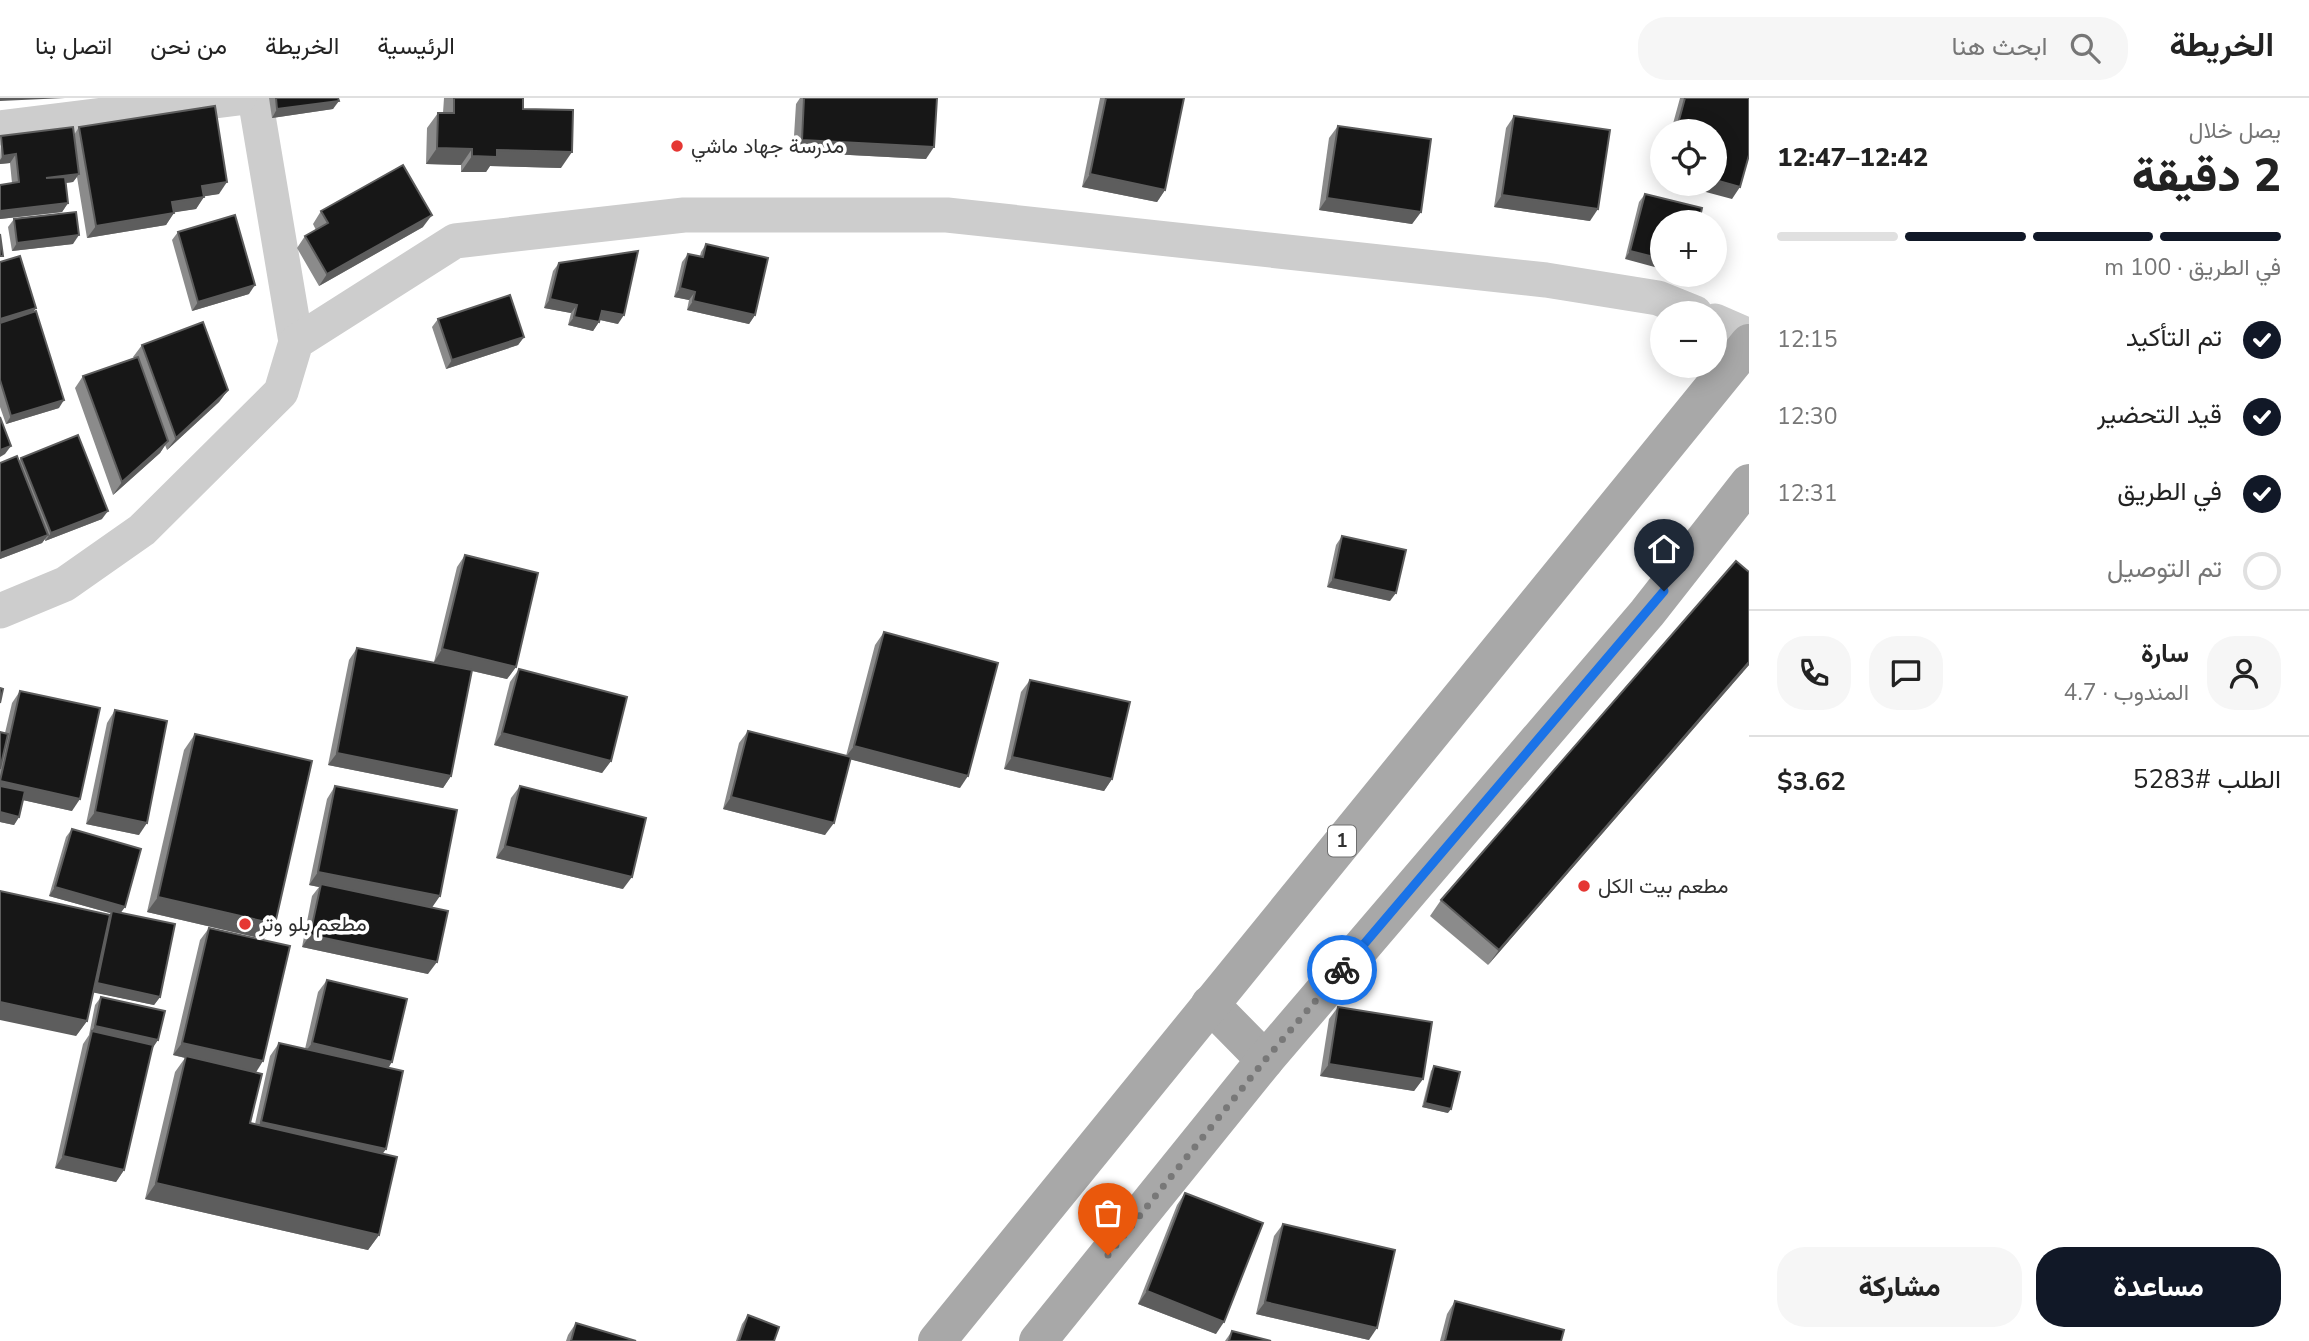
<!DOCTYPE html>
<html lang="ar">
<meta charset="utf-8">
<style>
body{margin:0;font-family:"Nunito Sans",Vazirmatn,sans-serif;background:#f6f6f6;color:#222;direction:rtl;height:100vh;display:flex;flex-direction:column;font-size:26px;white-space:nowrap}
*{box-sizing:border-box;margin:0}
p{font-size:23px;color:#767676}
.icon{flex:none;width:38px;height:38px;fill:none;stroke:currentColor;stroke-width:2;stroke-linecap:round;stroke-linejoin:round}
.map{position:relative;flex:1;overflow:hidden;direction:ltr}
.sheet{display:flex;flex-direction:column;background:#fff;width:560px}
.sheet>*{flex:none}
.controls{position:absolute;left:1650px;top:21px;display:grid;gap:14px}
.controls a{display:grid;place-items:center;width:77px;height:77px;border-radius:50%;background:#fff;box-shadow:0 4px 18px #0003;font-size:35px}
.pin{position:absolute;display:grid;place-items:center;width:60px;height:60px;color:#fff;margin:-72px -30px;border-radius:50% 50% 50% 0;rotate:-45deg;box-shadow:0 0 7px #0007}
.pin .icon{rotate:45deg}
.courier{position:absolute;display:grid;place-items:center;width:70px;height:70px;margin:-35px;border:5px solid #1a73e8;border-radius:50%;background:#fff;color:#222;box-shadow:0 2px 9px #0007}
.overview em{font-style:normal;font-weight:800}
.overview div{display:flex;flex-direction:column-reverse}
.overview{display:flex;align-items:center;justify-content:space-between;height:119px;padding:0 28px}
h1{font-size:46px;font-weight:800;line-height:52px}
.bar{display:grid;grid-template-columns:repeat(4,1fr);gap:10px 7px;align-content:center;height:84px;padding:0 28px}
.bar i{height:9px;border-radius:5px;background:#e0e0e0}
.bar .current{background:#111827}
.bar p{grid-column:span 4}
.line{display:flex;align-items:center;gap:18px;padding:0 28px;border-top:2px solid #e0e0e0}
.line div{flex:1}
.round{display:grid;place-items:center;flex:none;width:74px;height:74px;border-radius:28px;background:#f6f6f6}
ol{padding:0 28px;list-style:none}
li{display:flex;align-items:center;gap:21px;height:77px}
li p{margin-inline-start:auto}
li .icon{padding:7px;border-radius:50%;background:#111827;color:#fff;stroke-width:4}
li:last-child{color:#767676}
li i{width:38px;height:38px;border:4px solid #e0e0e0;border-radius:50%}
.button{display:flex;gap:14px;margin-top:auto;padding:14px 28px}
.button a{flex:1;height:80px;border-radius:28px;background:#111827;color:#fff;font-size:28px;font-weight:800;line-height:80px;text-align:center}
.button a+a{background:#f6f6f6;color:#222}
header{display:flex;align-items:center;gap:42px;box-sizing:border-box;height:98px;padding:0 35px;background:#fff;border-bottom:2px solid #e0e0e0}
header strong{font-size:33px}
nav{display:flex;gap:38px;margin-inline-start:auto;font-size:24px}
.search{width:490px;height:63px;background:#f6f6f6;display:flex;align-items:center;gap:18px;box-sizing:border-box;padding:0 24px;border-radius:28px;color:#767676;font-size:26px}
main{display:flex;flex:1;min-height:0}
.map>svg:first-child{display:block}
</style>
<header>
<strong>الخريطة</strong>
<div class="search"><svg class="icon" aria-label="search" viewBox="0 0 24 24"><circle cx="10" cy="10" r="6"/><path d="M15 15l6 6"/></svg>ابحث هنا</div>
<nav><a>الرئيسية</a><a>الخريطة</a><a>من نحن</a><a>اتصل بنا</a></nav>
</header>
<main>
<section class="sheet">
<div class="overview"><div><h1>2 دقيقة</h1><p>يصل خلال</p></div><em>12:42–12:47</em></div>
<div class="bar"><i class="current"></i><i class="current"></i><i class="current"></i><i></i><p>في الطريق · 100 m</p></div>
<ol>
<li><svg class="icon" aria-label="check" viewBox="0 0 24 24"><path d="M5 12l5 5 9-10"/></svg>تم التأكيد<p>12:15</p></li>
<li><svg class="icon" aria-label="check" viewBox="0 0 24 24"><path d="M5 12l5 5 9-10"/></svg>قيد التحضير<p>12:30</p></li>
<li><svg class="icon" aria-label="check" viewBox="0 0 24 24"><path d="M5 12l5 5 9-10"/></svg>في الطريق<p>12:31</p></li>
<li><i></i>تم التوصيل</li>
</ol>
<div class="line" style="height:126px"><a class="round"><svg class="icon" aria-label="person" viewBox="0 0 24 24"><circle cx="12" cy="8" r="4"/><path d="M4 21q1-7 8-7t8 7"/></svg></a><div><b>سارة</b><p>المندوب · 4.7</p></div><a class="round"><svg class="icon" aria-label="chat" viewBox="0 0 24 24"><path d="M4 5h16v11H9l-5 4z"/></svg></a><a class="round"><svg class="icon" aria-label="phone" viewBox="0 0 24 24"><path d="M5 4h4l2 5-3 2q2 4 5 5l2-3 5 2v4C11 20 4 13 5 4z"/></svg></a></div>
<div class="line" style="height:91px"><div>الطلب #5283</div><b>$3.62</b></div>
<div class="button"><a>مساعدة</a><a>مشاركة</a></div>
</section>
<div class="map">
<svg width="1749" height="1243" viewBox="0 0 1749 1243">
<rect width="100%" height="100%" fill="#fff"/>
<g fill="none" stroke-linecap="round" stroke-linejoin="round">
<g stroke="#cdcdcd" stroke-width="35">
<polyline points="255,0 296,244"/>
<polyline points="0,30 239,0"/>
<polyline points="1715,223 1749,238"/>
<polyline points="0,513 65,486 142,432 281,294 296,244 455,143 684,117 947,117 1546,182 1658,200 1695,215"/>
</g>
<g stroke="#a8a8a8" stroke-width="38">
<polyline points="1210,906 1265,962"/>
<polyline points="937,1243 1749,245"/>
<polyline points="1038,1243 1265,962 1647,515 1749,385"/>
</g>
</g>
<g fill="#8b8b8b">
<polygon points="269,0 338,0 333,11 272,20"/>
<polygon points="444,0 523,0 523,11 561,70 490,68 486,74 461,74 461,67 426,66 427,30 438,15 443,15"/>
<polygon points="800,0 937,0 926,61 793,54 796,6"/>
<polygon points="1100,0 1184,0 1165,92 1157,104 1082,89"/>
<polygon points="1680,0 1749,0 1732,101 1715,33 1671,33"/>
<polygon points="1514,18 1590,123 1494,109 1506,30"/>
<polygon points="1338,28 1421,114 1412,126 1319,112 1329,40"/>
<polygon points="79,29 219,96 204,98 196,111 174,114 166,127 87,140 77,79 73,84 66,85 68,105 62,114 0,121 0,87 12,85 10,65 0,66 1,38 74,37"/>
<polygon points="1662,63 1662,82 1658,81"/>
<polygon points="1645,96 1702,110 1625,161 1639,104"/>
<polygon points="321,113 423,129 319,188 297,150 305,138 316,132 313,126"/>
<polygon points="14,121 73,146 12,153 8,129"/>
<polygon points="178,134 249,196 192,213 172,142"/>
<polygon points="706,146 755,217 749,226 687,212 689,202 674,199 682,164 688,156 700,158 701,154"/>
<polygon points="0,164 36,210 33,214 59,310 6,326 0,309"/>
<polygon points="559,165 618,226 600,222 593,233 568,227 571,215 544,210 553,173"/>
<polygon points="438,221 524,239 518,247 446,271 432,229"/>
<polygon points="142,247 228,292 219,304 167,352 165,347 160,355 113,397 75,290 83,278 134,260 133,259"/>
<polygon points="21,360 102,421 45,443 45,441 42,445 0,461 0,365 19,363"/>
<polygon points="1342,438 1390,503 1327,489 1336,447"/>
<polygon points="465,457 516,569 507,581 472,573 451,678 443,690 328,667 349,562 357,550 465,571 434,564 457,469"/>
<polygon points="1749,474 1749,567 1488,867 1430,818 1441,802"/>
<polygon points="884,534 960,690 850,661 825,737 723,711 739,645 748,633 846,658 875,547"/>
<polygon points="519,571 611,663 602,675 494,647 510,584"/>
<polygon points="1030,582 1112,681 1104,693 1004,671 1021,594"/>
<polygon points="20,593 72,713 23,702 19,719 14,727 0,724 0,634 5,635 12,605"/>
<polygon points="115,612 139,737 86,726 107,625"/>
<polygon points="195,636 264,841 147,814 184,652"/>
<polygon points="335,688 432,809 428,876 302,849 312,798 319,789 309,787 327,701"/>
<polygon points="520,688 623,791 496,760 511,700"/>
<polygon points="72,731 125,809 121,814 160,899 154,907 93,894 87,923 76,938 110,815 49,798 66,739"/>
<polygon points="209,830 256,974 250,1025 255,1026 270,958 279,945 305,951 318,894 327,882 388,970 386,1051 383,1055 379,1137 368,1152 145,1101 175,974 185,960 173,957 200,842"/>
<polygon points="101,899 152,951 124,1072 116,1084 55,1070 83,946 89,937 95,907"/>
<polygon points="1338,909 1423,981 1414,993 1320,978 1329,921"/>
<polygon points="1434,968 1448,1015 1422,1009 1431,973"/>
<polygon points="1185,1095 1216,1236 1138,1206 1177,1107"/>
<polygon points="1283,1126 1369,1242 1256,1216 1274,1138"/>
<polygon points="1455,1203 1561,1243 1440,1243 1447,1216"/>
<polygon points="748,1217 774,1243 736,1243 742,1226"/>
<polygon points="576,1225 636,1243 566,1243 568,1237"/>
<polygon points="1232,1233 1271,1243 1225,1243"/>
</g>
<g fill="#5d5d5d">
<polygon points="0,0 65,0 0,3"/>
<polygon points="339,3 333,11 272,20 277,11"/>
<polygon points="802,42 934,49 926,61 793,54"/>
<polygon points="437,50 472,51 461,67 426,66"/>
<polygon points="497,52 572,54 561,70 490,68 486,74 461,74 472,58"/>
<polygon points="16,56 10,65 0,66 0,62 3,58"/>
<polygon points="1662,74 1662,82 1658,81"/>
<polygon points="79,76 73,84 40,88 46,80"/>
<polygon points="1090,76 1165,92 1157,104 1082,89"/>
<polygon points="1715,82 1740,89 1732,101 1676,86 1715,86"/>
<polygon points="227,84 219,96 194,100 202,88"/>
<polygon points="1502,97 1598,111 1590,123 1494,109"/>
<polygon points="204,99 196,111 164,116 172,104"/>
<polygon points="1327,100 1421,114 1412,126 1319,112"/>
<polygon points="68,105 62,114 0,121 0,113"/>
<polygon points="174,115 166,127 87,140 96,128"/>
<polygon points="432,117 423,129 319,188 327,176"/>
<polygon points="79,137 73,146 12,153 17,145"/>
<polygon points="1630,153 1662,161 1662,171 1625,161"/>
<polygon points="255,187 249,196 192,213 198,204"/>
<polygon points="680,190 695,194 689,202 674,199"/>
<polygon points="550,201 577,207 571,215 544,210"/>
<polygon points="693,203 755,217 749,226 687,212"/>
<polygon points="36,210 30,218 0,227 0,221"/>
<polygon points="602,213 624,217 618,226 596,221"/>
<polygon points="574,219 599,224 593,233 568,227"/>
<polygon points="524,239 518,247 446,271 452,262"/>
<polygon points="228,292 219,304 167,352 176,340"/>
<polygon points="64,302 59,310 6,326 11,318"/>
<polygon points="168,343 160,355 113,397 122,384"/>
<polygon points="11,348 5,356 0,359 0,352"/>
<polygon points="108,413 102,421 45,443 51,435"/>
<polygon points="48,437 42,445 0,461 0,455"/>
<polygon points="1333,481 1396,495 1390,503 1327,489"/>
<polygon points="442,551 516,569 507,581 434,564"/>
<polygon points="1749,564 1749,567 1488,867 1499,852"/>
<polygon points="502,635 611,663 602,675 494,647"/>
<polygon points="854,648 968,678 960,690 845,660"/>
<polygon points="337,655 451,678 443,690 328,667"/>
<polygon points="1012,659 1112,681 1104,693 1004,671"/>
<polygon points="0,683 80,701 72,713 0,697"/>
<polygon points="731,699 834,725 825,737 723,711"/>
<polygon points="0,714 19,719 14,727 0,724"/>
<polygon points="95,714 147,725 139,737 86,726"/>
<polygon points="505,748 632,779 623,791 496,760"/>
<polygon points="318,774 440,798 431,811 321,786 319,789 309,787"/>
<polygon points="55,789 125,809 119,817 112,813 110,815 49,798"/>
<polygon points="158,799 275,826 264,841 147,814"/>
<polygon points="310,837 437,864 428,876 302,849"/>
<polygon points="97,885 160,899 154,907 91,894"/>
<polygon points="0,904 87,923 76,938 0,922"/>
<polygon points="95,928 158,942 152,951 92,933 89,937"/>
<polygon points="182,945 263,963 255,976 173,957"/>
<polygon points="312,945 392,964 384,977 303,957"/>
<polygon points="1329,966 1423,981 1414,993 1320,978"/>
<polygon points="1425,1005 1451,1011 1448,1015 1422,1009"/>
<polygon points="261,1024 386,1051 377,1063 253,1036"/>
<polygon points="63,1058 124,1072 116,1084 55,1070"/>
<polygon points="156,1085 379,1137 368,1152 145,1101"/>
<polygon points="1147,1193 1224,1224 1216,1236 1138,1206"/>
<polygon points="1265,1204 1377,1230 1369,1242 1256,1216"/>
</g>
<g fill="#171717" stroke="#5d5d5d" stroke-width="2">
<polygon points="276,0 338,0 339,3 277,11"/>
<polygon points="454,0 523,0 523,11 573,12 572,54 497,52 497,59 472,58 472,51 437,50 438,15 454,15"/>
<polygon points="804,0 937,0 934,49 802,42"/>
<polygon points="1106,0 1184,0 1165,92 1090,76"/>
<polygon points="1685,0 1749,0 1749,57 1740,89 1715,82 1715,33 1676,33"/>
<polygon points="215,8 227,84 202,88 204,99 172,104 174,115 96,128 79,29"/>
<polygon points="1514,18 1610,32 1598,111 1502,97"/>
<polygon points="1338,28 1431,41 1421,114 1327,100"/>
<polygon points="73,29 79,76 46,80 65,79 68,105 0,113 0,87 19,84 16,56 3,58 1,38"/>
<polygon points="403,67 432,117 327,176 305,138 328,125 321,113"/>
<polygon points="1645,96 1702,110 1699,124 1662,124 1662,161 1630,153"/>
<polygon points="76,114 79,137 17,145 14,121"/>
<polygon points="235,117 255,187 198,204 178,134"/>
<polygon points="0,136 3,158 0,158"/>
<polygon points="706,146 768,160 755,217 693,203 695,194 680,190 688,156 703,159"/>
<polygon points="638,153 624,217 602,213 599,224 574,219 577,207 550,201 559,165"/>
<polygon points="20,158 36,210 0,221 0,164"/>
<polygon points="510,197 524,239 452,262 438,221"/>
<polygon points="36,213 64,302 11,318 0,282 0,225"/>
<polygon points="203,224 228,292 176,340 142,247"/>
<polygon points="138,259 168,343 122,384 83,278"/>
<polygon points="0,319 11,348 0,352"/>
<polygon points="78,337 108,413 51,435 21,360"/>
<polygon points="17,358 48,437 0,455 0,365"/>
<polygon points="1342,438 1406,452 1396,495 1333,481"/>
<polygon points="465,457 538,475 516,569 442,551"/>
<polygon points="1736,463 1749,474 1749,564 1499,852 1441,802"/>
<polygon points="884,534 998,565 968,678 854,648"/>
<polygon points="357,550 472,572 451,678 337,655"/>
<polygon points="519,571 627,599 611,663 502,635"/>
<polygon points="1030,582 1130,604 1112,681 1012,659"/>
<polygon points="0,590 3,591 0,605"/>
<polygon points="20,593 100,610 80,701 0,683"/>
<polygon points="115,612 167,623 147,725 95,714"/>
<polygon points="748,633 851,659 834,725 731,699"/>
<polygon points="0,634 8,636 0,671"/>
<polygon points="195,636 312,663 275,826 158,799"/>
<polygon points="0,688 25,693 19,719 0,714"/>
<polygon points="335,688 457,712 440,798 318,774"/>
<polygon points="520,688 646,720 632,779 505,748"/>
<polygon points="72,731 141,751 125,809 55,789"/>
<polygon points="321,786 448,813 437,864 310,837"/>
<polygon points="0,793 110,817 87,923 0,904"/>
<polygon points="112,813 175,826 160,899 97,885"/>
<polygon points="209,830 290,848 263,963 182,945"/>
<polygon points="327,882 407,901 392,964 312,945"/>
<polygon points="101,899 165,913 158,942 95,928"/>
<polygon points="1338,909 1432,924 1423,981 1329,966"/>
<polygon points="92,933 153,947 124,1072 63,1058"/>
<polygon points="279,945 403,973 386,1051 261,1024"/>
<polygon points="186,958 262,976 250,1025 397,1059 379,1137 156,1085"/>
<polygon points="1434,968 1460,974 1451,1011 1425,1005"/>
<polygon points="1185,1095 1263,1125 1224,1224 1147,1193"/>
<polygon points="1283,1126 1395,1152 1377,1230 1265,1204"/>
<polygon points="1455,1203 1564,1232 1561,1243 1445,1243"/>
<polygon points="748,1217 779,1229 774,1243 739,1243"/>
<polygon points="576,1225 636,1243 571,1243"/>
<polygon points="1232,1233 1271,1243 1229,1243"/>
</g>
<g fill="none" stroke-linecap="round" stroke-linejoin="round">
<polyline stroke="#787878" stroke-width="7" stroke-dasharray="0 12.6" points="1108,1157 1265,962 1342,872"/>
<polyline stroke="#1a73e8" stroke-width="9" points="1342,872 1664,493"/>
</g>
<g fill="#e53733" stroke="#fff" stroke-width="2.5">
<circle cx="677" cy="48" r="7"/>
<circle cx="1584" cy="788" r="7"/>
<circle cx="245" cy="826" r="7"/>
</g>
<g text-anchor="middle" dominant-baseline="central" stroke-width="7" stroke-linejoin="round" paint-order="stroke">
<rect fill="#fff" stroke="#6e6e6e" stroke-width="2" x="1328" y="727.5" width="28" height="31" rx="5"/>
<g font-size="19" font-weight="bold" fill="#303030">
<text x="1342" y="743">1</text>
</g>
<g font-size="21" fill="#303030" stroke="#fff" text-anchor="start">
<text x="691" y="48">مدرسة جهاد ماشي</text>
<text x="1598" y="788">مطعم بيت الكل</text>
<text x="259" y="826">مطعم بلو وتر</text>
</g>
</g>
</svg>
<div class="controls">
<a><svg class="icon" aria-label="locate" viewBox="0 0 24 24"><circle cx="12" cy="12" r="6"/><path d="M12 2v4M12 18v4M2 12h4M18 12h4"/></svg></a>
<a>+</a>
<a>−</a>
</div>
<div class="pin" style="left:1108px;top:1157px;background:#ea580c"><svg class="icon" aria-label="bag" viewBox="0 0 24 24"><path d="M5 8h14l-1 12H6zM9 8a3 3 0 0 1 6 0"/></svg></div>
<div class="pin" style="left:1664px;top:493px;background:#1f2937"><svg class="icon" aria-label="home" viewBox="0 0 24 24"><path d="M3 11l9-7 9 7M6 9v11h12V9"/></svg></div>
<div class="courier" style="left:1342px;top:872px"><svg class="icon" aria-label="bike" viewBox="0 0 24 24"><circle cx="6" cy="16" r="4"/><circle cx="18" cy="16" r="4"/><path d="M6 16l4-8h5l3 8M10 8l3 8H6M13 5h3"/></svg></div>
</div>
</main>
